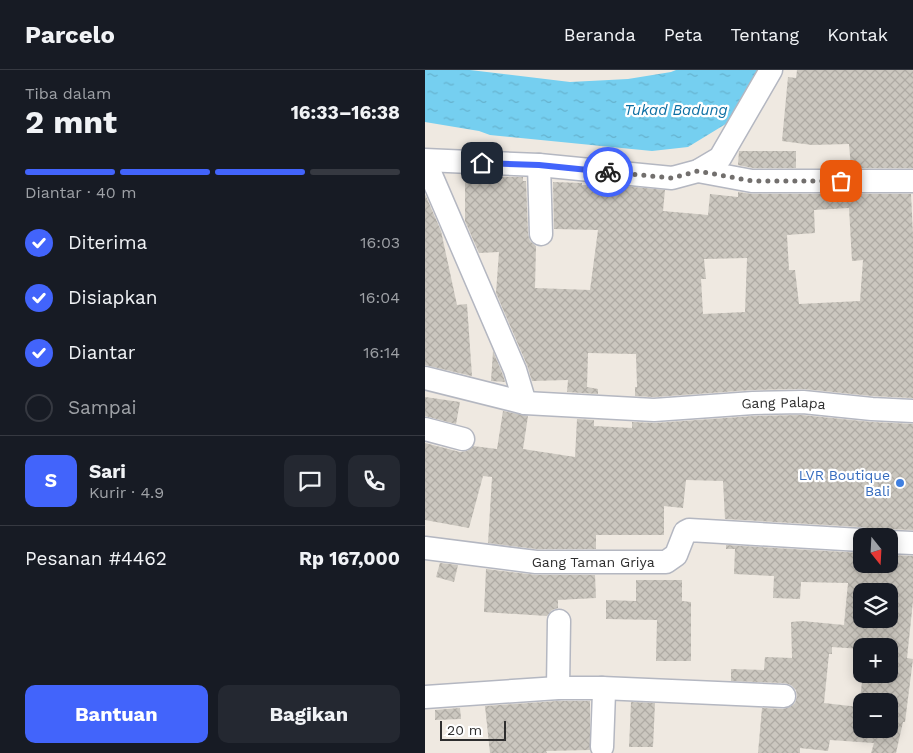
<!DOCTYPE html>
<html lang="id">
<meta charset="utf-8">
<style>
body{margin:0;font-family:"Work Sans",sans-serif;background:#242831;color:#f1f3f6;height:100vh;display:flex;flex-direction:column;font-size:19px;white-space:nowrap}
*{box-sizing:border-box;margin:0}
p{font-size:16px;color:#9ea1a6}
.icon{flex:none;width:28px;height:28px;fill:none;stroke:currentColor;stroke-width:2;stroke-linecap:round;stroke-linejoin:round}
.map{position:relative;flex:1;overflow:hidden}
.sheet{display:flex;flex-direction:column;background:#171b24;width:425px}
.sheet>*{flex:none}
.needle{width:32px;rotate:162deg}
.buttons{position:absolute;left:428px;top:458px;display:grid;gap:10px}
.buttons a{display:grid;place-items:center;width:45px;height:45px;border-radius:10px;background:#171b24;box-shadow:0 2px 12px #0003;font-size:25px}
.scale{position:absolute;left:15px;bottom:12px;width:66px;box-sizing:border-box;padding-left:5px;border:2px solid #2e2e2e;border-top:0;font-size:14px;line-height:18px;white-space:nowrap;color:#2e2e2e;-webkit-text-stroke:4px #fff;paint-order:stroke}
.pin{position:absolute;display:grid;place-items:center;width:42px;height:42px;color:#fff;margin:-21px;border-radius:10px;box-shadow:0 2px 8px #0006}
.courier{position:absolute;display:grid;place-items:center;width:50px;height:50px;margin:-25px;border:4px solid #4264fb;border-radius:50%;background:#fff;color:#222;box-shadow:0 1px 6px #0007}
.summary em{font-style:normal;font-weight:700}
.summary div{display:flex;flex-direction:column-reverse}
.summary{display:flex;align-items:center;justify-content:space-between;height:85px;padding:0 25px}
h1{font-size:32px;font-weight:700;line-height:38px}
.bar{display:grid;grid-template-columns:repeat(4,1fr);gap:8px 5px;align-content:center;height:60px;padding:0 25px}
.bar i{height:6px;border-radius:4px;background:#363941}
.bar .current{background:#4264fb}
.bar p{grid-column:span 4}
.line{display:flex;align-items:center;gap:12px;padding:0 25px;border-top:1px solid #363941}
.line div{flex:1}
.round{display:grid;place-items:center;flex:none;width:52px;height:52px;border-radius:10px;background:#242831}
ol{padding:0 25px;list-style:none}
li{display:flex;align-items:center;gap:15px;height:55px}
li p{margin-inline-start:auto}
li .icon{padding:5px;border-radius:50%;background:#4264fb;color:#fff;stroke-width:4}
li:last-child{color:#9ea1a6}
li i{width:28px;height:28px;border:2px solid #363941;border-radius:50%}
.primary-button{display:flex;gap:10px;margin-top:auto;padding:10px 25px}
.primary-button a{flex:1;height:58px;border-radius:10px;background:#4264fb;color:#fff;font-size:20px;font-weight:700;line-height:58px;text-align:center}
.primary-button a+a{background:#242831;color:#f1f3f6}
header{display:flex;align-items:center;gap:30px;box-sizing:border-box;height:70px;padding:0 25px;background:#171b24;border-bottom:1px solid #363941}
header strong{font-size:24px}
nav{display:flex;gap:28px;margin-inline-start:auto;font-size:18px}
main{display:flex;flex:1;min-height:0}
.map>svg:first-child{display:block}
</style>
<header>
<strong>Parcelo</strong>
<nav><a>Beranda</a><a>Peta</a><a>Tentang</a><a>Kontak</a></nav>
</header>
<main>
<section class="sheet">
<div class="summary"><div><h1>2 mnt</h1><p>Tiba dalam</p></div><em>16:33–16:38</em></div>
<div class="bar"><i class="current"></i><i class="current"></i><i class="current"></i><i></i><p>Diantar · 40 m</p></div>
<ol>
<li><svg class="icon" aria-label="check" viewBox="0 0 24 24"><path d="M5 12l5 5 9-10"/></svg>Diterima<p>16:03</p></li>
<li><svg class="icon" aria-label="check" viewBox="0 0 24 24"><path d="M5 12l5 5 9-10"/></svg>Disiapkan<p>16:04</p></li>
<li><svg class="icon" aria-label="check" viewBox="0 0 24 24"><path d="M5 12l5 5 9-10"/></svg>Diantar<p>16:14</p></li>
<li><i></i>Sampai</li>
</ol>
<div class="line" style="height:90px"><b class="round" style="background:#4264fb;color:#fff">S</b><div><b>Sari</b><p>Kurir · 4.9</p></div><a class="round"><svg class="icon" aria-label="chat" viewBox="0 0 24 24"><path d="M4 5h16v11H9l-5 4z"/></svg></a><a class="round"><svg class="icon" aria-label="phone" viewBox="0 0 24 24"><path d="M5 4h4l2 5-3 2q2 4 5 5l2-3 5 2v4C11 20 4 13 5 4z"/></svg></a></div>
<div class="line" style="height:65px"><div>Pesanan #4462</div><b>Rp 167,000</b></div>
<div class="primary-button"><a>Bantuan</a><a>Bagikan</a></div>
</section>
<div class="map">
<svg width="488" height="683" viewBox="0 0 488 683">
<defs>
<pattern id="water-ripples" width="26" height="14" patternUnits="userSpaceOnUse" patternTransform="scale(1.25)"><rect width="26" height="14" fill="#75cff0"/><path d="M2 4q2-2 4 0t4 0M15 11q2-2 4 0t4 0" fill="none" stroke="#66b2ce"/></pattern>
<pattern id="building-cross-hatch" width="8" height="8" patternUnits="userSpaceOnUse" patternTransform="scale(1.25)"><rect width="8" height="8" fill="#cbc7bf"/><path d="M0 0l8 8M0 8l8-8" fill="none" stroke="#afaba4"/></pattern>
</defs>
<rect width="100%" height="100%" fill="#efe9e1"/>
<polygon fill="url(#water-ripples)" points="0,0 45,0 145,12 203,9 246,2 251,0 337,0 304,52 263,77 227,81 65,65 54,61 0,52"/>
<g fill="url(#building-cross-hatch)" fill-rule="evenodd">
<polygon points="372,0 488,0 488,98 426,98 424,74 387,75 357,71 363,7 371,8"/>
<polygon points="314,81 371,81 371,98 328,98 313,95"/>
<path d="M40,107H98V111H101L103,164L105,171L111,176L110,218L165,220L173,160L129,159L128,112L157,113V115L199,116L240,120L238,141L283,145L285,124L313,127V122L327,124H486L488,165V328L448,326L378,319L327,320L229,327L210,326V317H212L211,284L163,283L162,317L173,319V324L142,322L143,310L107,311L102,295L71,223L74,182L54,183L40,151ZM424,138L427,191L438,190L435,231L374,234L370,200H364L362,165L390,163L389,140ZM322,188L320,242L278,244L276,209H281L279,189Z"/>
<polygon points="0,124 16,161 32,235 42,234 47,306 0,295"/>
<polygon points="68,281 78,305 80,312 66,311"/>
<polygon points="0,327 35,332 31,354 0,346"/>
<polygon points="78,341 103,346 98,379 150,387 152,349 169,350 169,356 207,358 207,352 230,353 329,346 377,345 446,352 488,354 488,460 464,459 458,461 452,466 448,466 444,459 437,457 300,449 298,411 261,410 258,438 239,436 239,465 171,465 171,479 112,479 63,473 67,407 58,406 44,458 0,450 0,373 35,382 42,381 48,376 72,379"/>
<path d="M301,475L436,483V494H464V485L488,486V531L482,588L488,589L480,652H478L471,683H446L449,673L405,670L403,681L375,678V683H333L337,638L358,639L365,637L370,633L372,626L371,620L366,615L360,613L306,611V599L339,600L340,587L367,588L366,552L377,551L419,555L423,513L376,512L375,529L348,528L349,506L309,504L310,479H301ZM436,521H464V549H436ZM436,576H464V604H438L434,637L399,633L404,584H407V577L436,579ZM436,631H464V659H436Z"/>
<polygon points="15,493 33,495 29,512 11,507"/>
<polygon points="61,499 111,505 170,505 171,528 133,530 133,538 127,540 122,546 59,542"/>
<polygon points="211,510 257,510 257,531 266,532 266,591 231,591 232,550 181,549 181,530 211,531"/>
<polygon points="133,631 165,631 165,680 121,681 122,683 65,683 60,636"/>
<polygon points="206,632 230,633 228,677 204,677"/>
<polygon points="35,638 36,649 10,650 10,640"/>
</g>
<g fill="none" stroke-linecap="round" stroke-linejoin="round">
<defs>
<g id="minor">
<polyline points="0,90 114,95 247,108 273,101 295,88 346,0"/>
<polyline points="0,91 90,300 100,333"/>
<polyline points="114,95 116,164"/>
<polyline points="273,101 327,111 488,111"/>
<path id="s1" d="M0,308L100,333L229,340L328,333L378,332L447,339L488,341"/>
<polyline points="0,359 38,369"/>
<polyline points="464,472 488,473"/>
<path id="s2" d="M0,478L111,492H241L251,485L260,462L264,460L436,470"/>
<polyline points="133,618 134,551"/>
<polyline points="177,618 179,622 177,677"/>
<polyline points="0,627 133,618 177,618 359,626"/>
</g>
</defs>
<use href="#minor" stroke="#b4b7c1" stroke-width="25"/>
<use href="#minor" stroke="#fff" stroke-width="22"/>
</g>
<g fill="none" stroke-linecap="round" stroke-linejoin="round">
<polyline stroke="#726f6d" stroke-width="5" stroke-dasharray="0 9" points="183,102 247,108 273,101 327,111 416,111"/>
<polyline stroke="#4264fb" stroke-width="6" points="57,93 114,95 183,102"/>
</g>
<circle fill="#3f7fe0" stroke="#fff" stroke-width="2" cx="475" cy="413" r="5"/>
<g text-anchor="middle" dominant-baseline="central" stroke-width="4.5" stroke-linejoin="round" paint-order="stroke">
<g font-size="14" fill="#2e2e2e" stroke="#fff">
<text stroke="none"><textPath href="#s1" startOffset="362">Gang Palapa</textPath></text>
<text stroke="none"><textPath href="#s2" startOffset="169">Gang Taman Griya</textPath></text>
</g>
<g font-size="14" fill="#366cbe" stroke="#fff" text-anchor="end">
<text x="465" y="405">LVR Boutique<tspan x="465" dy="16">Bali</tspan></text>
</g>
<g font-size="15" font-style="italic" fill="#0d6fa3" stroke="#fff">
<text x="251" y="40">Tukad Badung</text>
</g>
</g>
</svg>
<div class="buttons">
<a><svg class="needle" viewBox="-14 -14 28 28"><path d="M0-13l5 13h-10z" fill="#e53935"/><path d="M0 13l5-13h-10z" fill="#9ea1a6"/></svg></a>
<a><svg class="icon" aria-label="layers" viewBox="0 0 24 24"><path d="M12 4l9 5-9 5-9-5zM3 14l9 5 9-5"/></svg></a>
<a>+</a>
<a>−</a>
</div>
<div class="scale">20 m</div>
<div class="pin" style="left:416px;top:111px;background:#ea580c"><svg class="icon" aria-label="bag" viewBox="0 0 24 24"><path d="M5 8h14l-1 12H6zM9 8a3 3 0 0 1 6 0"/></svg></div>
<div class="pin" style="left:57px;top:93px;background:#1f2937"><svg class="icon" aria-label="home" viewBox="0 0 24 24"><path d="M3 11l9-7 9 7M6 9v11h12V9"/></svg></div>
<div class="courier" style="left:183px;top:102px"><svg class="icon" aria-label="bike" viewBox="0 0 24 24"><circle cx="6" cy="16" r="4"/><circle cx="18" cy="16" r="4"/><path d="M6 16l4-8h5l3 8M10 8l3 8H6M13 5h3"/></svg></div>
</div>
</main>
